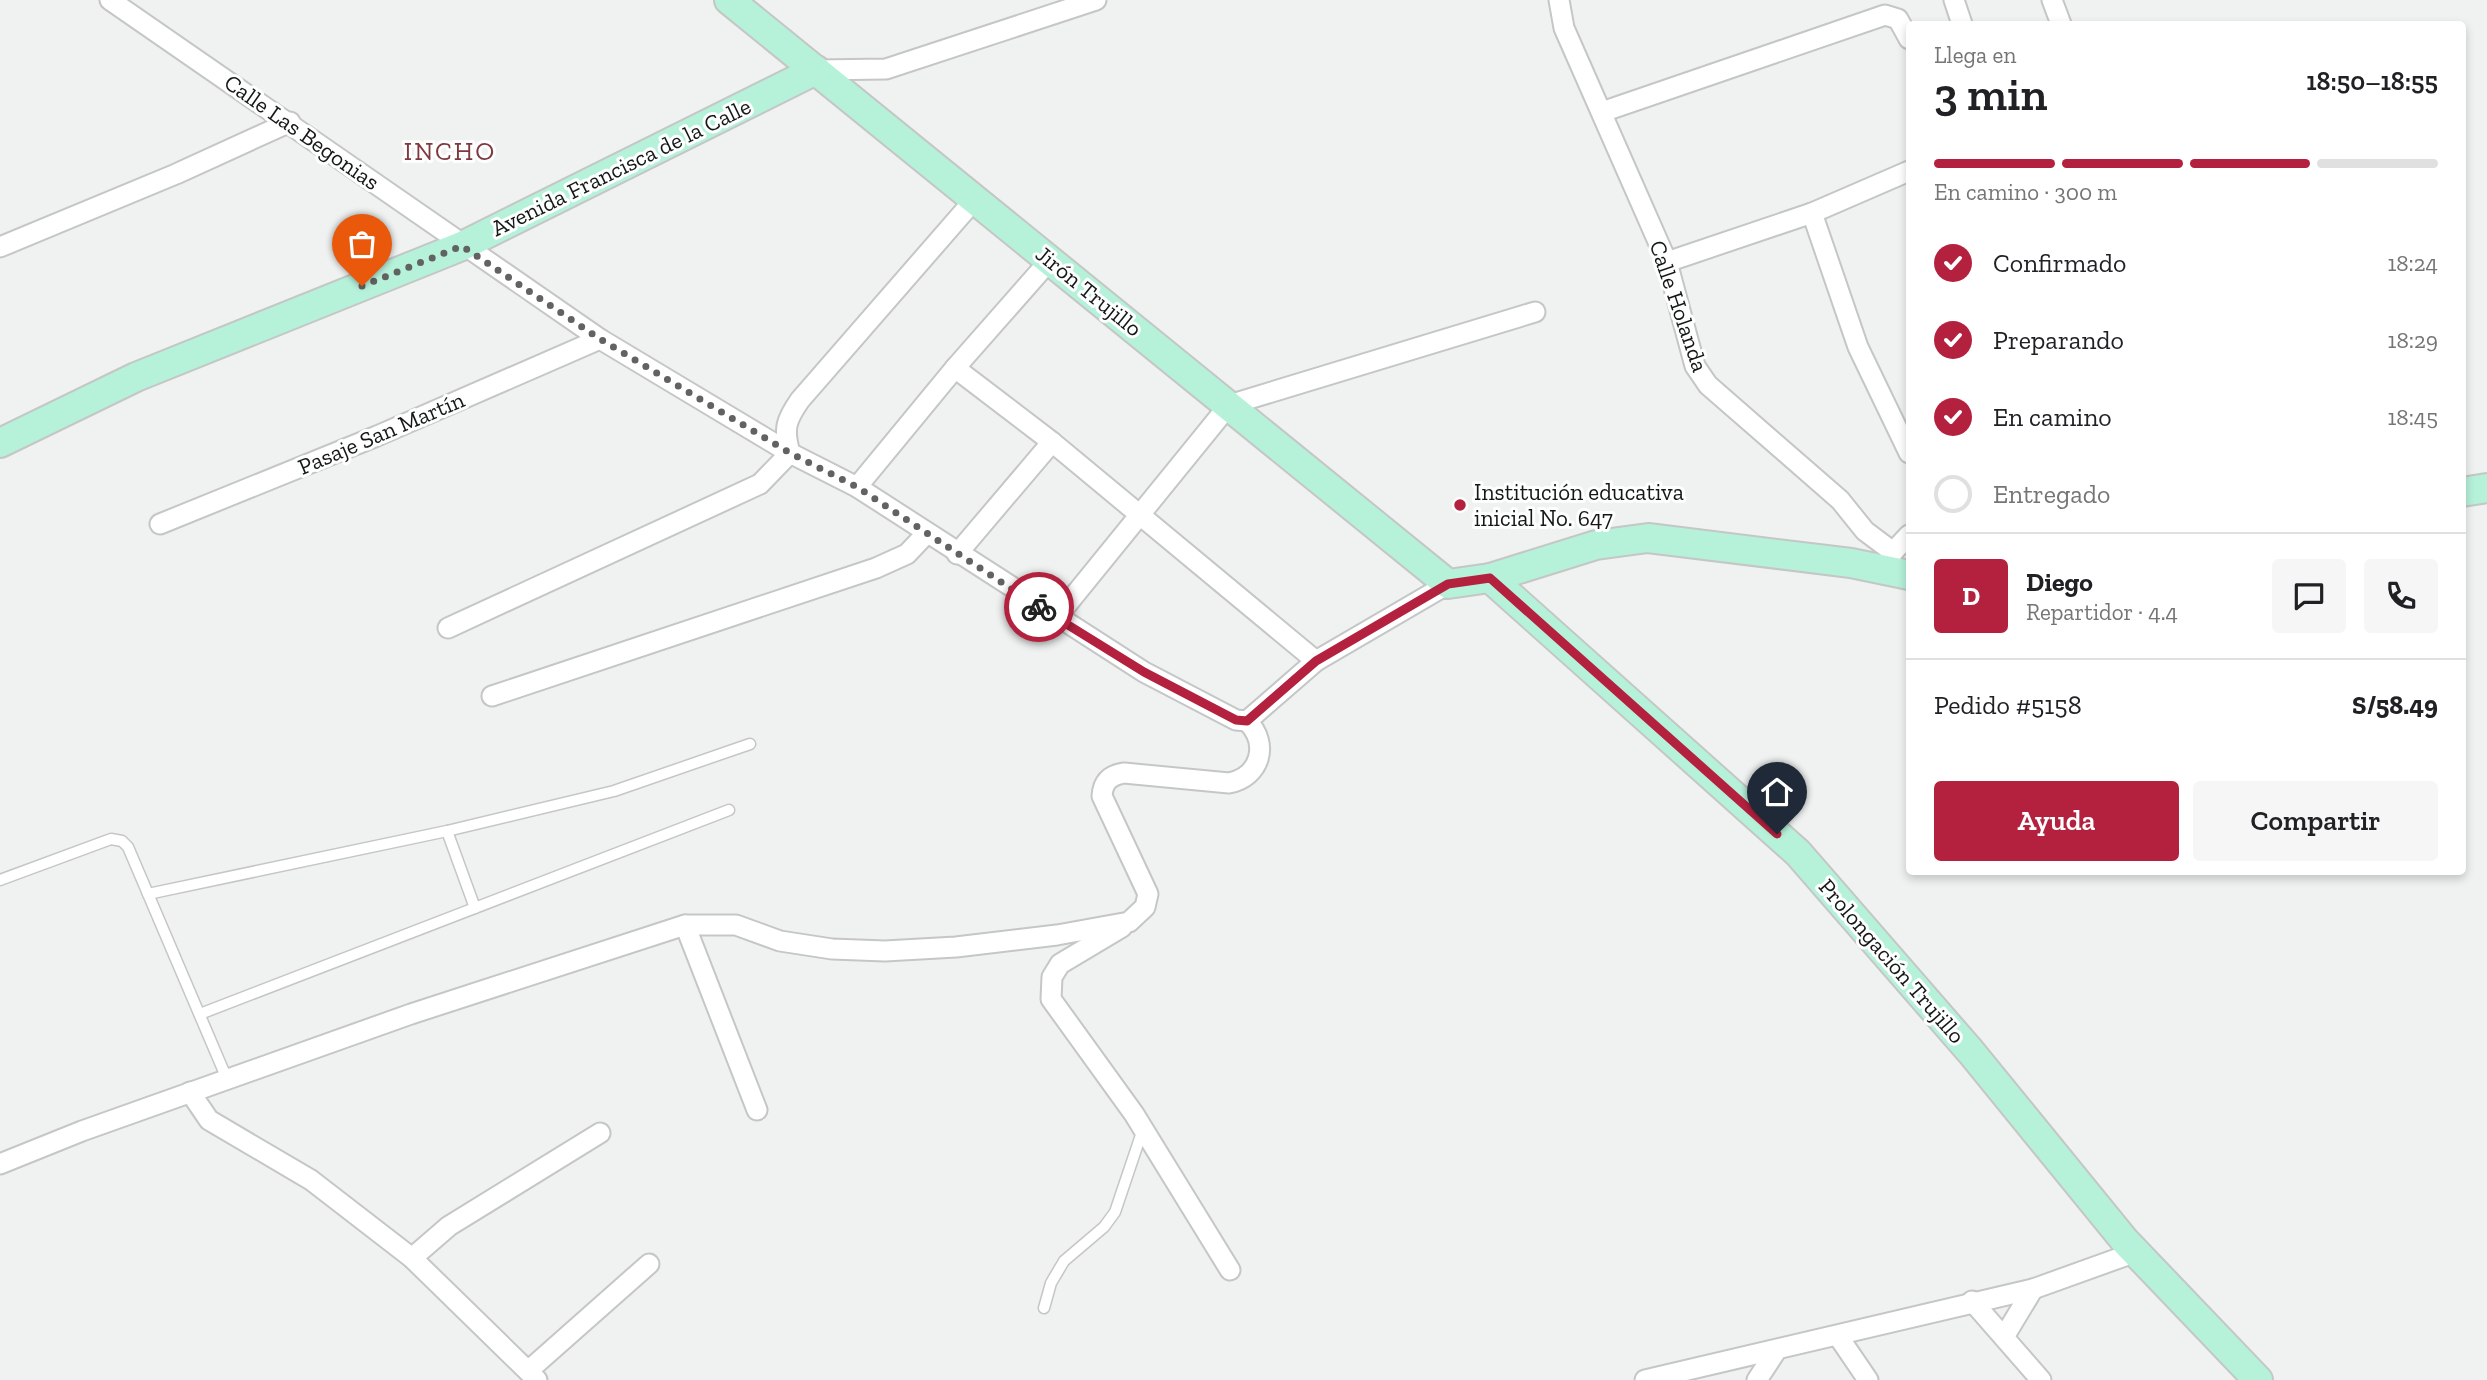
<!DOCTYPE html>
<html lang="es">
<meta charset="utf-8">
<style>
body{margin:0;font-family:"Zilla Slab",serif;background:#f6f6f6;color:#202124;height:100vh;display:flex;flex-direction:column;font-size:26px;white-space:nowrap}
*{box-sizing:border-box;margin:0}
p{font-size:23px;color:#757577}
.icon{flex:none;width:38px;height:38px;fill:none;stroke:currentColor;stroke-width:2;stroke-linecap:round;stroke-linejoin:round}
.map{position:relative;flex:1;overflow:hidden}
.drawer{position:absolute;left:1906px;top:21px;width:560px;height:854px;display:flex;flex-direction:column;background:#fff;border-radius:7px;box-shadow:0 4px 10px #0003}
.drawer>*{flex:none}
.pin{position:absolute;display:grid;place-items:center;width:60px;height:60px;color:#fff;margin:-72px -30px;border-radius:50% 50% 50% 0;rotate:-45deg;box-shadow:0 0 7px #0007}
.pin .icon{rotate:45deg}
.courier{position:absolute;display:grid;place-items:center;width:70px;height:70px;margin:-35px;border:5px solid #b3213f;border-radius:50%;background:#fff;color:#222;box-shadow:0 2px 9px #0007}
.headline em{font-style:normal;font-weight:600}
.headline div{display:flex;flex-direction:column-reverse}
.headline{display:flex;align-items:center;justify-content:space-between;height:119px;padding:0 28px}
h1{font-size:46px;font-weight:600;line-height:52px}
.bar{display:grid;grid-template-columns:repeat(4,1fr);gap:10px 7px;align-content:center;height:84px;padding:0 28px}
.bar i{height:9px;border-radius:5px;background:#e0e0e0}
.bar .current{background:#b3213f}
.bar p{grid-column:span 4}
.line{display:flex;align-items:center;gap:18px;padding:0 28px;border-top:2px solid #e0e0e0}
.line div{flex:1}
.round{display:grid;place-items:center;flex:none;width:74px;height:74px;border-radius:7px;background:#f6f6f6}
ol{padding:0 28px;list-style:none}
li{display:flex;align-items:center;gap:21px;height:77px}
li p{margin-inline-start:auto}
li .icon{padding:7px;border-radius:50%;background:#b3213f;color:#fff;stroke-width:4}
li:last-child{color:#757577}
li i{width:38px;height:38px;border:4px solid #e0e0e0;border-radius:50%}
.cta{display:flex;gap:14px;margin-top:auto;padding:14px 28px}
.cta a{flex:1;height:80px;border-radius:7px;background:#b3213f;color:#fff;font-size:28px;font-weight:600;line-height:80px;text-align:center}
.cta a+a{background:#f6f6f6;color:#202124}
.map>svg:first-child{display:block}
</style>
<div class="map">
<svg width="2487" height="1380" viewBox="0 0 2487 1380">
<rect width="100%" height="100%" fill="#eff2f0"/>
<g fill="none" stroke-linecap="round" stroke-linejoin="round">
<defs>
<g id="lane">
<polyline points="447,831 475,908"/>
<polyline points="0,880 111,839 122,841 128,847 227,1079"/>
<polyline points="148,894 447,831 614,791 750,744"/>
<polyline points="200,1014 729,810"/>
<polyline points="1044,1308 1051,1283 1064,1261 1104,1227 1115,1212 1143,1129"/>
</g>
<g id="street">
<polyline points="110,0 600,339 790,453 857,487 1144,672 1236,720 1247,721"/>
<polyline points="1559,0 1564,28 1667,262 1695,366 1708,385 1840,500 1865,531 1893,552"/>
<polyline points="1954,0 1962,24"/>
<polyline points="2052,0 2061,24"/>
<polyline points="816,70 886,69 1096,0"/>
<polyline points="1602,112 1885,15 1898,19 1909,39"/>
<polyline points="1812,213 1858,347 1909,453"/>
<polyline points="0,247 176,174 290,122"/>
<polyline points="1667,262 1812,213 1909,171"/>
<polyline points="955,368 1052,442 1316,661"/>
<polyline points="857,487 955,368 1051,259"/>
<polyline points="160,524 377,436 600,339"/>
<polyline points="957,554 1052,442"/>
<polyline points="1887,564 1893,552 1909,535"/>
<polyline points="1056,618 1229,405 1535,312"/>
<path d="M448,628L760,484L790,453C783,429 786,420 800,400L975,199"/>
<polyline points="492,696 876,568 907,554 926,534"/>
<polyline points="1247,721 1316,661 1448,584"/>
<polyline points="685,925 757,1110"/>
<polyline points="1122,927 1060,964 1052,977 1051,999 1134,1114 1230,1270"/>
<polyline points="190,1092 209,1120 311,1180 412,1258 537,1380"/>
<path d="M0,1164L82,1131L411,1014L685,925H736L780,941L832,949L885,951L956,947L1057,935L1129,922L1145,907L1148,894L1102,796C1103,782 1110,775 1124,773L1229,783C1260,777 1270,744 1247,721"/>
<polyline points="412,1258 449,1226 600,1133"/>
<polyline points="1972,1301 2041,1380"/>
<polyline points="1838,1336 1868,1380"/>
<polyline points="2004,1337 2033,1289"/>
<polyline points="528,1371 649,1264"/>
<polyline points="1645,1380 2033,1289 2136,1252"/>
<polyline points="1757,1380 1776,1351"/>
</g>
<g id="secondary">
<polyline points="729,0 1448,584 1490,578 1596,545 1648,538 1851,563 1909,575"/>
<polyline points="0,443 136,377 462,246 816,70"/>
<polyline points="2462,492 2487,488"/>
<polyline points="1490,578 1798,853 1971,1052 2125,1241 2258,1380"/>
</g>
</defs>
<use href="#lane" stroke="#c4c7c5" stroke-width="13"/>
<use href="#street" stroke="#c4c7c5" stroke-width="23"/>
<use href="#secondary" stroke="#c4c7c5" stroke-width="32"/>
<use href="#lane" stroke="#fff" stroke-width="10"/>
<use href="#street" stroke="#fff" stroke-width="19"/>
<use href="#secondary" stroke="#b6f1da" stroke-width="28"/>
</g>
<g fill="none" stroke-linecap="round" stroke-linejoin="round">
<polyline stroke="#616362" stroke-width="7" stroke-dasharray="0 12.6" points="362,286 462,246 600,339 790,453 857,487 1039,607"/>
<polyline stroke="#b3213f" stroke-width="9" points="1039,607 1144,672 1236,720 1247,721 1316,661 1448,584 1490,578 1777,834"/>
</g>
<circle fill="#b3213f" stroke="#fdfffe" stroke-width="2.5" cx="1460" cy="505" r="7"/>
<g text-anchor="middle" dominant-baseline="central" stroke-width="6" stroke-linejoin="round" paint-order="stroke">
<g font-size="23" fill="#151615" stroke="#fdfffe">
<text transform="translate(302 132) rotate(35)">Calle Las Begonias</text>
<text transform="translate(621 167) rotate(-26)">Avenida Francisca de la Calle</text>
<text transform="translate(1089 291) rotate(39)">Jirón Trujillo</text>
<text transform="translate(1679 306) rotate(71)">Calle Holanda</text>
<text transform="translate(381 433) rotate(-23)">Pasaje San Martín</text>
<text transform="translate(1892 961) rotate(49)">Prolongación Trujillo</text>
</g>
<g font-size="23" fill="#151615" stroke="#fdfffe" text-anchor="start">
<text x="1474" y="492">Institución educativa<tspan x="1474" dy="26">inicial No. 647</tspan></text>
</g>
<g font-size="26" letter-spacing="2" fill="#80383f" stroke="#fdfffe">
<text x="450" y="151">INCHO</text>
</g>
</g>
</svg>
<div class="pin" style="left:362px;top:286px;background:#ea580c"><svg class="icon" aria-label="bag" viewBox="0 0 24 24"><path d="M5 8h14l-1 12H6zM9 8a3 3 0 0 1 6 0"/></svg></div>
<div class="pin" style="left:1777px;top:834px;background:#1f2937"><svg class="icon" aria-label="home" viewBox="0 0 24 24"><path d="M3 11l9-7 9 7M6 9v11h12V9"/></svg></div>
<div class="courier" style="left:1039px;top:607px"><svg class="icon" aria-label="bike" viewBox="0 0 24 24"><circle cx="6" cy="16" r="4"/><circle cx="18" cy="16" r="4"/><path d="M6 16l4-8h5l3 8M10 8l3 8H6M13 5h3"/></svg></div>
<section class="drawer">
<div class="headline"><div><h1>3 min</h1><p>Llega en</p></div><em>18:50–18:55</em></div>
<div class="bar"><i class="current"></i><i class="current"></i><i class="current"></i><i></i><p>En camino · 300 m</p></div>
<ol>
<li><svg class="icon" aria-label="check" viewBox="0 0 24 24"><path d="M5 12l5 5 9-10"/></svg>Confirmado<p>18:24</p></li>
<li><svg class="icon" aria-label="check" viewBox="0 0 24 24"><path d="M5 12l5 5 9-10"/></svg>Preparando<p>18:29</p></li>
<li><svg class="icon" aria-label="check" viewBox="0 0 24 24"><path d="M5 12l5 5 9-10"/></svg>En camino<p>18:45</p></li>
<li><i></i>Entregado</li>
</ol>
<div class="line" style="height:126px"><b class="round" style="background:#b3213f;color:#fff">D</b><div><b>Diego</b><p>Repartidor · 4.4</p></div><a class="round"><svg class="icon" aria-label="chat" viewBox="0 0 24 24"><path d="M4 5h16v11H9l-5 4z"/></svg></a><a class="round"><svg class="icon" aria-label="phone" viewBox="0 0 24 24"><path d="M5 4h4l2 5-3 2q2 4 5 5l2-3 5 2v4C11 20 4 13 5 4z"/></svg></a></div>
<div class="line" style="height:91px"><div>Pedido #5158</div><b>S/58.49</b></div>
<div class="cta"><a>Ayuda</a><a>Compartir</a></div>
</section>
</div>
